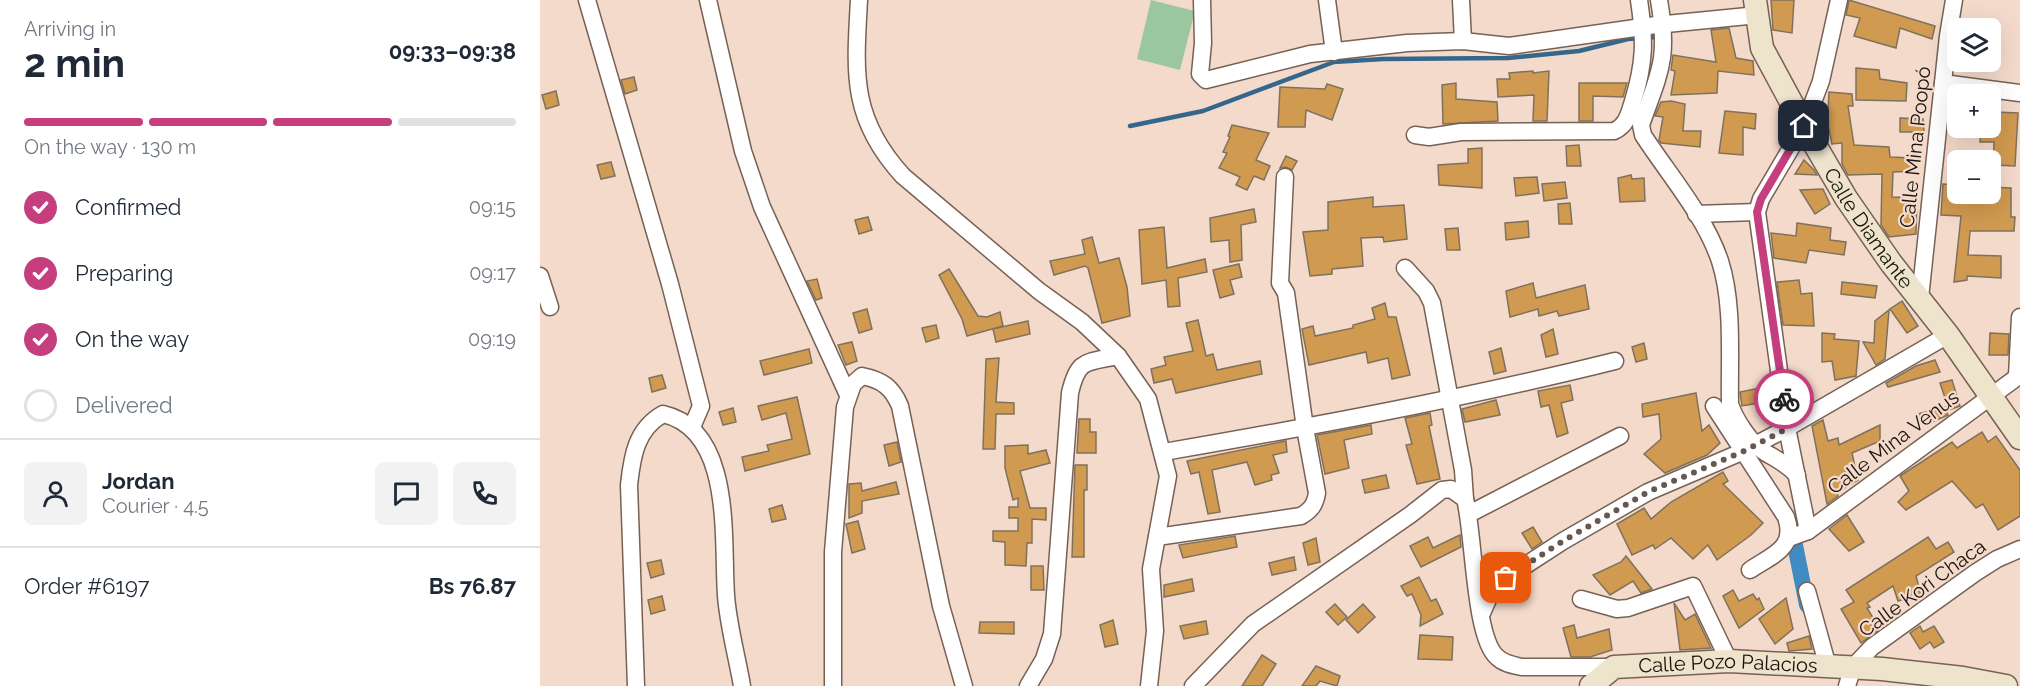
<!DOCTYPE html>
<meta charset="utf-8">
<style>
body{margin:0;font-family:Raleway,sans-serif;background:#f2f2f3;color:#1f2937;height:100vh;display:flex;flex-direction:column;font-size:22px;white-space:nowrap}
*{box-sizing:border-box;margin:0}
p{font-size:20px;color:#747a83}
.icon{flex:none;width:33px;height:33px;fill:none;stroke:currentColor;stroke-width:2;stroke-linecap:round;stroke-linejoin:round}
.map{position:relative;flex:1;overflow:hidden}
.details{display:flex;flex-direction:column;background:#fff;width:540px}
.details>*{flex:none}
.fabs{position:absolute;left:1407px;top:18px;display:grid;gap:12px}
.fabs a{display:grid;place-items:center;width:54px;height:54px;border-radius:9px;background:#fff;box-shadow:0 6px 24px #0002;font-size:30px}
.pin{position:absolute;display:grid;place-items:center;width:51px;height:51px;color:#fff;margin:-26px;border-radius:12px;box-shadow:0 3px 9px #0006}
.courier{position:absolute;display:grid;place-items:center;width:60px;height:60px;margin:-30px;border:4px solid #c53f7f;border-radius:50%;background:#fff;color:#222;box-shadow:0 2px 8px #0007}
.summary em{font-style:normal;font-weight:700}
.summary div{display:flex;flex-direction:column-reverse}
.summary{display:flex;align-items:center;justify-content:space-between;height:102px;padding:0 24px}
h1{font-size:39px;font-weight:700;line-height:45px}
.bar{display:grid;grid-template-columns:repeat(4,1fr);gap:9px 6px;align-content:center;height:72px;padding:0 24px}
.bar i{height:8px;border-radius:4px;background:#e0e1e3}
.bar .on{background:#c53f7f}
.bar p{grid-column:span 4}
.line{display:flex;align-items:center;gap:15px;padding:0 24px;border-top:2px solid #e0e1e3}
.line div{flex:1}
.round{display:grid;place-items:center;flex:none;width:63px;height:63px;border-radius:9px;background:#f2f2f3}
ol{padding:0 24px;list-style:none}
li{display:flex;align-items:center;gap:18px;height:66px}
li p{margin-inline-start:auto}
li .icon{padding:6px;border-radius:50%;background:#c53f7f;color:#fff;stroke-width:4}
li:last-child{color:#747a83}
li i{width:33px;height:33px;border:3px solid #e0e1e3;border-radius:50%}
main{display:flex;flex:1;min-height:0}
.map>svg:first-child{display:block}
</style>
<main>
<section class="details">
<div class="summary"><div><h1>2 min</h1><p>Arriving in</p></div><em>09:33–09:38</em></div>
<div class="bar"><i class="on"></i><i class="on"></i><i class="on"></i><i></i><p>On the way · 130 m</p></div>
<ol>
<li><svg class="icon" aria-label="check" viewBox="0 0 24 24"><path d="M5 12l5 5 9-10"/></svg>Confirmed<p>09:15</p></li>
<li><svg class="icon" aria-label="check" viewBox="0 0 24 24"><path d="M5 12l5 5 9-10"/></svg>Preparing<p>09:17</p></li>
<li><svg class="icon" aria-label="check" viewBox="0 0 24 24"><path d="M5 12l5 5 9-10"/></svg>On the way<p>09:19</p></li>
<li><i></i>Delivered</li>
</ol>
<div class="line" style="height:108px"><a class="round"><svg class="icon" aria-label="person" viewBox="0 0 24 24"><circle cx="12" cy="8" r="4"/><path d="M4 21q1-7 8-7t8 7"/></svg></a><div><b>Jordan</b><p>Courier · 4.5</p></div><a class="round"><svg class="icon" aria-label="chat" viewBox="0 0 24 24"><path d="M4 5h16v11H9l-5 4z"/></svg></a><a class="round"><svg class="icon" aria-label="phone" viewBox="0 0 24 24"><path d="M5 4h4l2 5-3 2q2 4 5 5l2-3 5 2v4C11 20 4 13 5 4z"/></svg></a></div>
<div class="line" style="height:78px"><div>Order #6197</div><b>Bs 76.87</b></div>
</section>
<div class="map">
<svg width="1480" height="686" viewBox="0 0 1480 686">
<rect width="100%" height="100%" fill="#f4dacb"/>
<polygon fill="#9bc7a0" points="611,0 655,11 640,70 597,59"/>
<g fill="none" stroke-linecap="round" stroke-linejoin="round">
<polyline stroke="#35678c" stroke-width="4.5" points="590,126 663,111 794,62 843,59 968,58 1039,51 1088,39 1117,37"/>
<polyline stroke="#418bc3" stroke-width="16" points="1251,525 1267,605"/>
</g>
<g fill="#d09a50" stroke="#80715d" stroke-width="1.5">
<polygon points="1231,0 1254,0 1252,33 1233,30"/>
<polygon points="1309,0 1395,26 1392,39 1360,28 1356,48 1314,36 1320,18 1306,15"/>
<polygon points="1189,28 1196,58 1213,61 1214,75 1178,71 1177,93 1131,95 1135,71 1131,70 1133,55 1176,62 1171,30"/>
<polygon points="1316,68 1339,70 1340,79 1367,83 1366,101 1316,100"/>
<polygon points="993,71 993,73 1009,71 1007,121 993,121 994,95 958,97 957,79 970,79 969,73"/>
<polygon points="94,77 97,90 85,94 81,80"/>
<polygon points="916,83 916,99 957,102 958,121 903,124 902,85"/>
<polygon points="1039,83 1087,83 1083,97 1053,96 1053,121 1039,121"/>
<polygon points="787,84 803,89 792,120 766,110 765,127 738,127 740,87 785,89"/>
<polygon points="16,91 19,105 6,109 2,95"/>
<polygon points="1289,92 1312,94 1313,106 1308,106 1314,145 1349,147 1350,157 1375,158 1375,171 1353,172 1352,197 1377,198 1376,234 1349,237 1341,225 1342,174 1308,175 1302,164 1302,143 1292,144 1285,111 1288,111"/>
<polygon points="1131,101 1145,104 1143,131 1161,131 1160,147 1121,143 1119,140 1123,117 1115,116 1121,102"/>
<polygon points="1185,111 1216,114 1215,129 1203,127 1203,155 1179,153"/>
<polygon points="1456,112 1478,113 1475,166 1453,165 1454,142 1440,142 1441,128 1450,128 1450,117 1456,117"/>
<polygon points="1360,118 1383,119 1384,132 1360,132"/>
<polygon points="692,125 729,133 716,160 730,166 724,180 714,176 707,190 696,185 700,177 679,168 687,153 683,152 690,137 688,136"/>
<polygon points="1039,145 1041,166 1027,166 1026,146"/>
<polygon points="942,148 942,188 899,185 898,165 928,163 928,149"/>
<polygon points="746,156 757,161 752,170 746,167 740,168"/>
<polygon points="1264,160 1274,170 1277,175 1255,174"/>
<polygon points="71,162 75,176 61,179 57,165"/>
<polygon points="1091,175 1092,179 1104,178 1105,201 1080,202 1078,178"/>
<polygon points="997,177 999,193 976,196 974,178"/>
<polygon points="1025,182 1027,198 1004,201 1002,184"/>
<polygon points="1403,184 1418,185 1418,194 1450,194 1450,187 1471,188 1471,217 1475,217 1474,231 1430,231 1428,255 1461,256 1461,278 1427,276 1427,280 1414,282 1421,216 1401,215"/>
<polygon points="1283,189 1290,204 1275,214 1260,190"/>
<polygon points="833,197 833,207 864,205 867,239 844,242 843,237 821,238 823,266 792,269 792,274 770,276 763,232 788,230 788,202"/>
<polygon points="1030,203 1032,224 1019,224 1018,204"/>
<polygon points="714,209 716,222 701,225 702,260 690,262 689,240 671,242 670,218"/>
<polygon points="328,217 332,230 319,234 315,220"/>
<polygon points="988,221 989,237 966,240 965,223"/>
<polygon points="1257,223 1291,228 1290,240 1306,242 1304,255 1269,250 1266,263 1234,258 1231,233 1256,236"/>
<polygon points="624,227 627,268 665,259 667,272 638,278 640,306 628,307 626,280 602,284 599,230"/>
<polygon points="918,228 920,250 907,250 905,229"/>
<polygon points="552,237 559,263 579,258 587,287 590,316 562,323 548,268 545,266 514,275 510,261 545,254 542,240"/>
<polygon points="699,264 702,277 690,280 694,294 680,298 673,270"/>
<polygon points="409,269 438,316 447,317 460,312 463,326 427,336 422,319 399,275"/>
<polygon points="277,279 282,298 276,300 267,281"/>
<polygon points="1259,280 1261,294 1272,293 1274,326 1243,325 1237,282"/>
<polygon points="1302,282 1337,286 1335,298 1301,294"/>
<polygon points="993,283 996,298 1045,285 1049,309 1019,316 1017,311 999,316 998,309 970,317 966,291"/>
<polygon points="1362,301 1378,326 1367,333 1350,309"/>
<polygon points="845,303 848,317 856,317 870,375 852,379 848,358 828,363 826,352 769,365 762,329 773,326 775,336 813,328 813,325 835,319 832,308"/>
<polygon points="327,309 332,329 319,333 313,313"/>
<polygon points="1349,310 1345,359 1336,365 1323,342 1334,343 1335,321"/>
<polygon points="658,320 666,356 673,354 677,370 720,361 722,374 636,393 632,379 614,383 611,369 626,365 624,357 653,351 646,323"/>
<polygon points="488,321 490,334 456,342 453,329"/>
<polygon points="396,325 399,338 386,342 382,328"/>
<polygon points="1013,329 1018,354 1006,357 1001,335"/>
<polygon points="1282,333 1295,334 1294,339 1319,341 1316,376 1295,380 1292,361 1282,362"/>
<polygon points="1450,333 1469,334 1468,355 1449,355"/>
<polygon points="312,342 317,361 306,365 298,345"/>
<polygon points="1104,343 1107,359 1096,362 1092,347"/>
<polygon points="961,348 966,371 954,374 949,352"/>
<polygon points="269,349 272,363 224,375 220,361"/>
<polygon points="459,358 456,402 474,403 474,414 456,414 455,449 443,449 446,359"/>
<polygon points="1395,360 1400,372 1348,387 1346,383 1376,366"/>
<polygon points="122,375 126,388 112,392 109,378"/>
<polygon points="1412,380 1420,406 1409,410 1400,383"/>
<polygon points="1030,385 1033,400 1021,403 1028,433 1017,437 1009,405 1001,407 998,391"/>
<polygon points="1230,386 1230,401 1202,406 1200,392"/>
<polygon points="1156,393 1162,431 1169,425 1180,443 1167,455 1125,473 1104,454 1121,439 1119,414 1103,417 1102,404"/>
<polygon points="257,397 270,454 205,471 202,457 229,451 227,445 252,439 246,413 222,420 218,406"/>
<polygon points="956,400 960,415 925,422 922,409"/>
<polygon points="1405,407 1408,415 1385,425 1378,414"/>
<polygon points="193,408 196,422 183,425 179,412"/>
<polygon points="890,413 892,425 889,426 900,479 877,484 866,445 872,444 865,418"/>
<polygon points="539,419 550,419 550,432 556,432 556,453 537,453"/>
<polygon points="1283,420 1288,441 1298,438 1299,445 1340,425 1340,441 1312,453 1318,480 1297,492 1298,496 1287,504 1272,426"/>
<polygon points="831,425 832,434 804,440 809,468 785,474 777,435"/>
<polygon points="1442,432 1448,442 1456,436 1480,470 1480,516 1458,530 1443,504 1436,508 1412,481 1366,510 1358,502 1369,491 1360,476 1412,442 1417,448"/>
<polygon points="746,441 747,452 733,455 739,473 731,475 732,480 715,485 707,462 672,470 680,512 668,514 659,472 651,474 647,461"/>
<polygon points="357,442 361,462 349,466 344,445"/>
<polygon points="488,445 488,454 506,450 510,463 480,471 490,508 506,508 506,520 492,519 492,543 487,543 486,566 465,565 465,542 453,541 453,531 478,531 478,518 469,518 469,507 478,507 478,498 473,500 465,468 465,446"/>
<polygon points="535,465 547,465 547,490 544,490 544,557 532,557"/>
<polygon points="1183,472 1188,481 1183,484 1223,523 1211,535 1177,560 1168,545 1153,559 1131,538 1115,549 1113,545 1092,555 1077,524 1104,508 1111,519 1131,502"/>
<polygon points="846,475 849,488 825,493 822,480"/>
<polygon points="356,482 359,494 322,501 322,513 309,518 309,484 321,483 322,491"/>
<polygon points="242,505 246,519 232,522 229,509"/>
<polygon points="1307,515 1324,542 1309,551 1289,529"/>
<polygon points="318,521 325,549 312,553 306,524"/>
<polygon points="993,527 1002,542 992,549 982,533"/>
<polygon points="920,535 921,547 881,567 870,546 888,537 893,548"/>
<polygon points="695,536 697,547 643,558 639,545"/>
<polygon points="1388,537 1396,549 1408,542 1414,552 1376,576 1381,595 1358,601 1353,586 1327,603 1330,607 1327,608 1340,629 1321,643 1301,609 1314,602 1306,590"/>
<polygon points="776,538 780,562 768,565 763,543"/>
<polygon points="1086,556 1112,589 1101,593 1093,581 1070,595 1053,575 1081,562"/>
<polygon points="754,557 756,570 732,575 729,563"/>
<polygon points="121,560 124,574 111,578 107,563"/>
<polygon points="491,566 503,566 504,590 491,590"/>
<polygon points="879,577 891,601 896,599 903,614 880,626 881,615 872,594 867,596 861,586"/>
<polygon points="652,579 654,591 624,597 624,585"/>
<polygon points="1193,590 1199,601 1213,594 1217,600 1219,598 1224,609 1199,628 1183,596"/>
<polygon points="122,596 125,610 111,614 108,600"/>
<polygon points="1246,598 1253,629 1235,644 1219,619"/>
<polygon points="1134,603 1145,620 1155,614 1171,648 1140,650"/>
<polygon points="795,604 807,617 798,625 786,612"/>
<polygon points="823,604 835,617 818,633 806,620"/>
<polygon points="573,620 578,644 565,647 560,625"/>
<polygon points="666,621 668,634 644,639 640,626"/>
<polygon points="440,622 474,622 474,634 439,633"/>
<polygon points="1034,625 1037,638 1069,629 1072,650 1050,657 1031,657 1023,628"/>
<polygon points="1380,626 1383,632 1394,626 1404,642 1394,648 1390,642 1380,649 1370,633"/>
<polygon points="880,635 913,637 912,660 878,659"/>
<polygon points="1269,636 1272,649 1249,651 1247,643"/>
<polygon points="722,655 736,664 722,686 702,686"/>
<polygon points="776,666 800,676 797,686 780,681 776,686 762,686"/>
</g>
<g fill="none" stroke-linecap="round" stroke-linejoin="round">
<defs>
<g id="street">
<polyline points="47,0 130,284 161,406 152,427"/>
<polyline points="168,0 203,151 222,207 308,395"/>
<path d="M319,0C315,73 310,118 363,176L499,291L542,322L578,356L608,399L628,476L611,569L615,631L609,686"/>
<polyline points="662,0 663,43 660,74 666,80 770,54 867,43 923,41 969,46 1116,25 1218,15"/>
<polyline points="787,0 794,52"/>
<polyline points="921,0 923,41"/>
<path d="M1119,0C1129,59 1120,71 1101,125L1103,135C1129,175 1165,216 1180,261C1194,305 1189,358 1190,404C1195,420 1211,444 1226,453C1238,460 1247,464 1257,475"/>
<polyline points="1403,83 1480,93"/>
<path d="M875,135L889,137L921,132L1074,131C1087,125 1089,114 1093,101C1105,62 1105,40 1099,0"/>
<polyline points="1156,214 1217,212"/>
<polyline points="865,268 886,291 892,303 923,470 925,499"/>
<polyline points="0,276 10,307"/>
<polyline points="1380,298 1408,36 1414,0"/>
<polyline points="1477,376 1480,317"/>
<path d="M1174,406L1246,517C1257,548 1232,555 1210,570"/>
<path d="M624,452C775,426 926,398 1075,361"/>
<polyline points="929,514 1080,436"/>
<polyline points="1268,531 1247,428 1217,212 1221,199 1264,126 1281,81 1299,0"/>
<path d="M617,537L761,516C771,510 775,505 777,493L765,428L746,293L740,283L745,177"/>
<polyline points="1249,538 1268,531 1480,375"/>
<polyline points="1267,591 1288,667"/>
<polyline points="1041,599 1077,609 1088,608 1153,586 1189,661"/>
<polyline points="942,613 950,595 966,578 1023,541 1108,492 1204,451 1247,428 1408,335"/>
<path d="M96,686L89,485C92,457 96,429 123,414C194,430 182,540 186,595C188,625 197,656 202,686"/>
<path d="M293,686V552L305,407L313,384L322,376C342,380 352,387 360,406L401,606L424,686"/>
<path d="M488,686L504,659L512,634L530,393C538,358 546,363 578,356"/>
<path d="M653,686L713,624L870,515L902,490L911,489L925,499C934,532 934,638 957,657C964,664 973,665 982,667H1074"/>
<polyline points="1307,686 1313,667 1332,647 1435,573 1457,559 1480,549"/>
</g>
<g id="secondary">
<path id="s1" d="M1215,0L1222,48L1264,126L1306,198L1351,263L1408,335L1480,438"/>
<path id="s2" d="M1051,686L1074,667L1189,661L1342,669L1423,678L1466,686"/>
</g>
</defs>
<use href="#street" stroke="#776154" stroke-width="19"/>
<use href="#secondary" stroke="#776154" stroke-width="25"/>
<use href="#street" stroke="#fff" stroke-width="16"/>
<use href="#secondary" stroke="#eee4cc" stroke-width="22"/>
</g>
<g fill="none" stroke-linecap="round" stroke-linejoin="round">
<polyline stroke="#665850" stroke-width="6" stroke-dasharray="0 10.8" points="966,578 1023,541 1108,492 1204,451 1248,428 1244,399"/>
<polyline stroke="#c53f7f" stroke-width="8" points="1244,399 1217,212 1221,199 1264,126"/>
</g>
<g text-anchor="middle" dominant-baseline="central" stroke-width="4.5" stroke-linejoin="round" paint-order="stroke">
<g font-size="20" fill="#1a120d" stroke="#f4dacb">
<text transform="translate(1375 147) rotate(-84)">Calle Mina Poopó</text>
<text stroke="none"><textPath href="#s1" startOffset="258">Calle Diamante</textPath></text>
<text transform="translate(1353 442) rotate(-37)">Calle Mina Venus</text>
<text transform="translate(1382 588) rotate(-36)">Calle Kori Chaca</text>
<text stroke="none"><textPath href="#s2" startOffset="144">Calle Pozo Palacios</textPath></text>
</g>
</g>
</svg>
<div class="fabs">
<a><svg class="icon" aria-label="layers" viewBox="0 0 24 24"><path d="M12 4l9 5-9 5-9-5zM3 14l9 5 9-5"/></svg></a>
<a>+</a>
<a>−</a>
</div>
<div class="pin" style="left:966px;top:578px;background:#ea580c"><svg class="icon" aria-label="bag" viewBox="0 0 24 24"><path d="M5 8h14l-1 12H6zM9 8a3 3 0 0 1 6 0"/></svg></div>
<div class="pin" style="left:1264px;top:126px;background:#1f2937"><svg class="icon" aria-label="home" viewBox="0 0 24 24"><path d="M3 11l9-7 9 7M6 9v11h12V9"/></svg></div>
<div class="courier" style="left:1244px;top:399px"><svg class="icon" aria-label="bike" viewBox="0 0 24 24"><circle cx="6" cy="16" r="4"/><circle cx="18" cy="16" r="4"/><path d="M6 16l4-8h5l3 8M10 8l3 8H6M13 5h3"/></svg></div>
</div>
</main>
